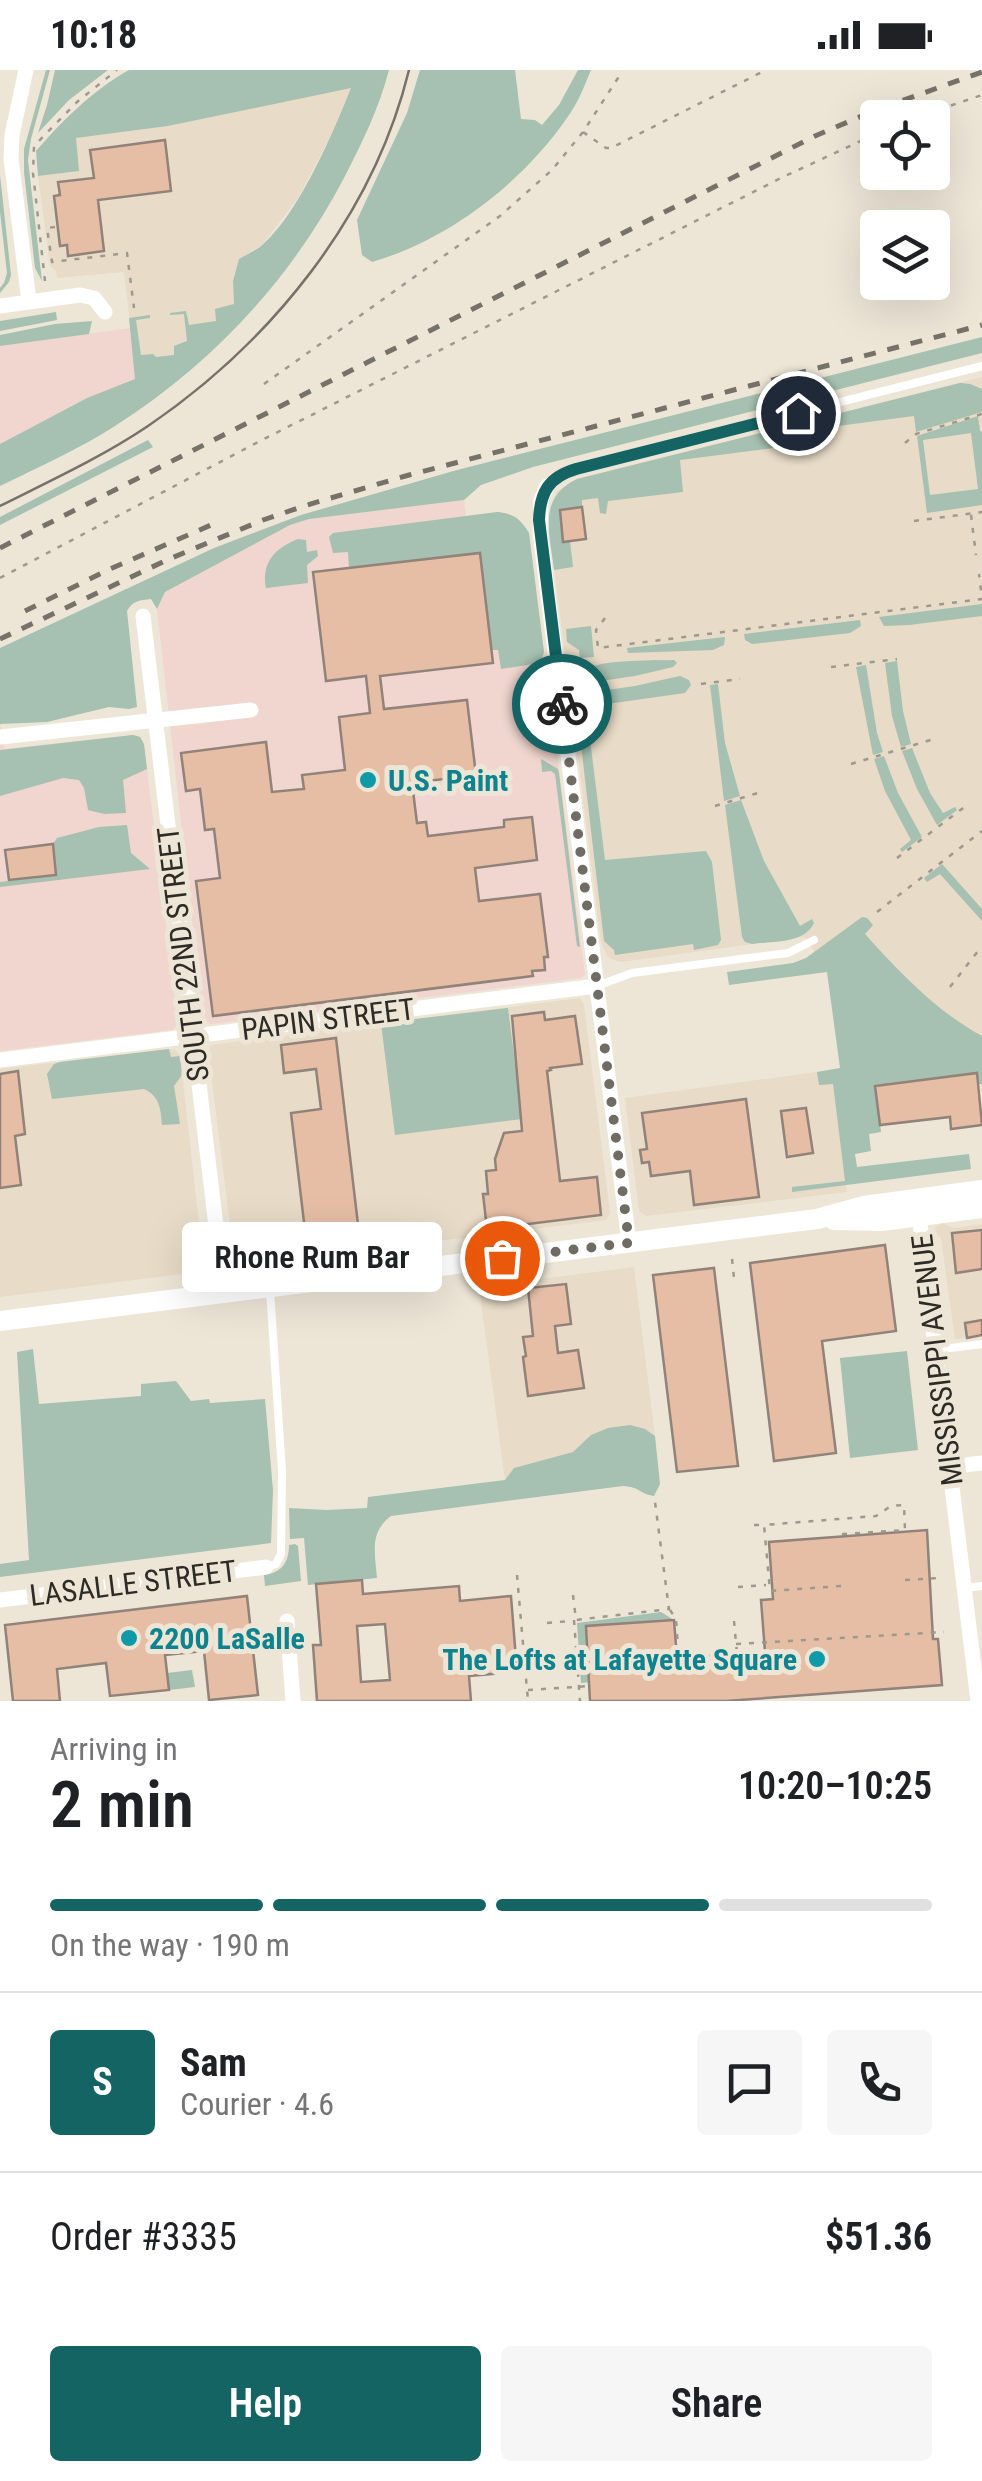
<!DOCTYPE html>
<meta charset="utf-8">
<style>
body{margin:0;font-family:"Roboto Condensed",sans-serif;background:#f6f6f6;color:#202124;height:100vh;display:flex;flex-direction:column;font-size:38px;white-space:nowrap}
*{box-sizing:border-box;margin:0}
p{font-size:32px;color:#757577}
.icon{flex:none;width:55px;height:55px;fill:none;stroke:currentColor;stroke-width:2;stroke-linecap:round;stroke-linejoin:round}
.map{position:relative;height:1631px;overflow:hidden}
.panel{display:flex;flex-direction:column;background:#fff;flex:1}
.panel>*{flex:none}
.fabs{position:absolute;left:860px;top:30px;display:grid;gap:20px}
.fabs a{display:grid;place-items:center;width:90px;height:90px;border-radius:10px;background:#fff;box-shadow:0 10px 40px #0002;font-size:50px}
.pin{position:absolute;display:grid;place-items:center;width:85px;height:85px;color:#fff;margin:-42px;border:5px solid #fff;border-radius:50%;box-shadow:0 2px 10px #0007}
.courier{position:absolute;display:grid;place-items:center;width:100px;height:100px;margin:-50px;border:8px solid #156464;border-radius:50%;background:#fff;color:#222;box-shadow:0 2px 12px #0007}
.bubble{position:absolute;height:70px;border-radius:10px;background:#fff;box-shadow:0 10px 40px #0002;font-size:32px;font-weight:600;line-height:70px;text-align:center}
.summary em{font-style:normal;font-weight:600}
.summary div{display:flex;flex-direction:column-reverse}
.summary{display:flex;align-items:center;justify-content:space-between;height:170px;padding:0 50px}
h1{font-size:65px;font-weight:600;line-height:75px}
.bar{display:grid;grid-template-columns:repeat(4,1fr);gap:15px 10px;align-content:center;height:120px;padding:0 50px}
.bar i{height:12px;border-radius:8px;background:#e0e0e0}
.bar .on{background:#156464}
.bar p{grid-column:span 4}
.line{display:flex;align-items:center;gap:25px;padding:0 50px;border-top:2px solid #e0e0e0}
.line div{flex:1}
.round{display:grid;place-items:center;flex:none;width:105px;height:105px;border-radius:10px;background:#f6f6f6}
.action{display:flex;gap:20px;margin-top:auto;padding:20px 50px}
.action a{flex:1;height:115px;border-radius:10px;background:#156464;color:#fff;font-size:40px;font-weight:600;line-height:115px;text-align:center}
.action a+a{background:#f6f6f6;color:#202124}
.status{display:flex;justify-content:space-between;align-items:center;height:70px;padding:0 50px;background:#fff;direction:ltr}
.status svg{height:28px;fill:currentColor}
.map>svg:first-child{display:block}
</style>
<div class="status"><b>10:18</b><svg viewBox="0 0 49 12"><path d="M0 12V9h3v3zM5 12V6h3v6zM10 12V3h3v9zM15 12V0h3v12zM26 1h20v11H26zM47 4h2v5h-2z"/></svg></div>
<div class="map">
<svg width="982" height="1631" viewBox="0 0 982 1631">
<rect width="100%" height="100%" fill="#ede6d7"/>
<g fill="#e8dbc7">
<polygon points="352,17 329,69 298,128 262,175 239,189 233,211 234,234 239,239 138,323 124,202 57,208 56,201 50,196 38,106 78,101 75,68 168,56"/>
<polygon points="982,307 982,995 829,902 804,867 621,892 613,890 607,886 601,872 549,458 550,438 557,421 577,409"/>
<polygon points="580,928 584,935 610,1143 606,1150 238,1196 234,1186 208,980 211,975"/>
<polygon points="167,979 174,979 180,985 204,1198 198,1202 0,1227 0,999"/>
<polygon points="831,1000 847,1122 646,1146 639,1141 625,1028"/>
<polygon points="943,1153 953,1158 982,1154 982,1266 955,1269 941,1168 935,1163 935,1157"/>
<polygon points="634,1197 655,1366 645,1359 591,1365 573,1382 514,1398 505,1410 479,1217"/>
</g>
<g fill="#f0d6cf">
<polygon points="130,258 136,309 87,328 0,374 0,276"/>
<polygon points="464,430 466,446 507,443 518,448 529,463 585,905 582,908 212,954 206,953 203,950 157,539 165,522 290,455 309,449"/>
<polygon points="0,652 4,679 133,665 140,667 144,674 177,945 178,955 172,960 0,981"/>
</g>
<g fill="#a6c0b1" fill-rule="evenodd">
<polygon points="46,0 50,0 31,69 28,90 42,211 35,198 24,102 24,79"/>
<polygon points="55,0 108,0 69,30 38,63 47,35"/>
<path d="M129,0H389C379,38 363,71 345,106C292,208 213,294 115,356C79,379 39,397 0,416V374L87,328L135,309L129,248L150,245V248L136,250L141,285L153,284L156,287L174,285V276L187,271L184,244L170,245V243L186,241L189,255L216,251L215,239L234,234L233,211L239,189C246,185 254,181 260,177C298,146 333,63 351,18L168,56L76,68L79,101L38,106L36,81C63,50 93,20 129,0Z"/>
<path d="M420,0H515L521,49L535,50L542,55L559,35L578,0H591C584,17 578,33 567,48C522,113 448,170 372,192L362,185L357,150L407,43Z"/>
<polygon points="0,105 11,205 9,212 0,223 0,218 4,213 7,203 0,142"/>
<polygon points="56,242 57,250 0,261 0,251"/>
<polygon points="92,251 89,264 0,276 0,265 55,254"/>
<path d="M982,267V283L533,397L481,415L464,430L309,449L290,455L165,522L157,539L151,529C140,530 132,531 127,541L137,637L129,639L109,637L47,652L0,654V578L214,478L301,445L457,400Z"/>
<path d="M960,313L970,314L982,319V342L916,362L914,346L785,363V375L781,377L680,390L683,422L608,431L606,444L600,443L598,428L582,430V437L560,440L563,471H570L573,497L554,500C550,463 537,428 577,409Z"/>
<path d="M978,346L980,361L982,362V435L927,443L917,366ZM971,363L978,419L930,425L923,370Z"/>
<polygon points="148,370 153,377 0,455 0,447"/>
<path d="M497,442C512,443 521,449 529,463L544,582L540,593L501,599L498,580H492L480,483L349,498L348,482L333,483L329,467L333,463Z"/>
<path d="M298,469L306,470L307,482L317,480L318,486L307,495L308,513L266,518C261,493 275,478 298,469Z"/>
<polygon points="982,534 982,546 909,555 884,556 879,547"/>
<polygon points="860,550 861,556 850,563 752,574 745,570 744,564"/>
<polygon points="591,556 594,587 580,588 579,580 567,572 566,559"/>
<polygon points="725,567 724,575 713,580 628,583 627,578"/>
<path d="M674,590L677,593L673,597L635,606L587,613L583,611L579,604C593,588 652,591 674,590Z"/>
<polygon points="897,591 903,641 911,674 901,677 892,646 885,593"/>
<polygon points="866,595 877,663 883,682 873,685 856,597"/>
<polygon points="680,606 689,610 691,615 685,623 586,637 605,790 706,781 712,792 721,870 718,875 694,880 693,874 615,885 614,880 604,871 577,641 580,636 579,624 635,616"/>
<polygon points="718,614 725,673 740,726 724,731 710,615"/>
<polygon points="531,615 546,623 553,649 536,654"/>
<polygon points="133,665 140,667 144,674 147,699 123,710 126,743 104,744 88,740 84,718 79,710 63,708 0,726 0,680"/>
<polygon points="912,678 930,723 943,743 955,737 957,740 937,755 917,719 902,681"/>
<polygon points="884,686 898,723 922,767 902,782 900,779 911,770 885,721 874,689"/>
<polygon points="541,689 558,699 559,703 580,877 577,876 555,704 551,701 542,702"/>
<path d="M741,730L764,791L800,856L812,849L814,853C804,874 773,871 752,874L745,872L742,867L725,735Z"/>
<polygon points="127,755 131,783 150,799 0,817 0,812 56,805 53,774 57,768 99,757"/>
<polygon points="942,794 982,839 982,851 940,804 927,812 924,808"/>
<path d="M862,847L867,848L873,855L865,864C900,903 936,941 982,966V1016L981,1014H979L977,1003L876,1017L881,1062L869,1064L871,1081L855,1084L857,1097L969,1084L971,1099L792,1122V1117L845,1111L833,1014L819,1015L817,1002L840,998L827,902L729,915L727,902L793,893L806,888Z"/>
<polygon points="508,938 522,1049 395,1065 381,953"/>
<path d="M169,979L171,987L180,986L182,1005L174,1016L180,1054L162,1055C161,1040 160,1026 144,1019L52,1029L47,1004L54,994L60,992Z"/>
<polygon points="33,1279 39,1334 141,1326 141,1314 176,1311 191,1331 209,1329 210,1333 265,1329 273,1420 271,1473 0,1507 0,1494 29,1490 17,1282"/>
<polygon points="907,1281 918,1380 850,1388 840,1288"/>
<path d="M630,1355L645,1359L655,1366L660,1414L654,1426C640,1424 640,1417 623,1416L391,1446C369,1462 375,1483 377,1508L308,1515L304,1468L290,1469L289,1438L327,1440L367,1438L368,1427L505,1410L514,1398L573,1382L591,1365L608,1358Z"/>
<path d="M295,1474L298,1476L301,1511L265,1516L264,1505C282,1503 289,1492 289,1475Z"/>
<polygon points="661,1542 674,1550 586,1556 590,1612 581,1613 577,1553"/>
<polygon points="192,1600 195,1617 169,1620 167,1603"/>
</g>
<g fill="#e5bea5" stroke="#91827a" stroke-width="2.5" fill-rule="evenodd">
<polygon points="165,70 171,121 98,130 104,181 68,186 67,175 60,176 54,126 60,125 58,112 94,108 90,80"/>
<polygon points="582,437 586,469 563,472 560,440"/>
<polygon points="480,483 493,593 380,606 384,639 467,630 476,705 412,713 417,753 426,752 428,766 504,757 504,750 532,747 537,790 475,798 479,831 540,824 548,887 544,887 545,900 532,901 533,906 213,946 196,811 220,808 214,759 205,760 200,719 186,721 181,683 266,672 272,722 304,719 302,705 345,700 339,647 370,643 366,606 326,611 313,502"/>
<polygon points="53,774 56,805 9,810 5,780"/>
<polygon points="544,942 545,950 575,946 582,994 550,998 551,1000 547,1001 560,1111 597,1107 601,1145 487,1159 483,1124 488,1124 486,1101 496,1100 495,1089 504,1063 522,1061 512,946"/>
<polygon points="336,968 359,1163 306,1169 291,1043 321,1039 316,999 284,1003 281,975"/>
<polygon points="18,1001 25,1064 15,1066 21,1115 0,1118 0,1004"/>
<polygon points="977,1003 982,1055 951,1059 950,1047 880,1055 875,1016"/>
<polygon points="746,1029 759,1127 694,1135 690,1101 651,1106 649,1092 642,1093 640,1080 647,1079 642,1043"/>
<polygon points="806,1038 813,1083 787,1087 781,1041"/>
<polygon points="982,1160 982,1199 956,1203 952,1163"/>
<polygon points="885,1175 896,1261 822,1271 836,1383 774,1391 750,1193"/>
<polygon points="714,1198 738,1396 677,1402 653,1205"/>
<polygon points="566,1214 571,1254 555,1256 558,1283 578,1280 584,1318 528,1326 523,1287 526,1286 523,1267 533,1266 528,1218"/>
<polygon points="982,1250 982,1265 967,1268 965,1253"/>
<polygon points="927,1460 933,1569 938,1569 942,1615 726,1631 590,1631 586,1556 674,1550 677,1588 765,1582 761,1530 773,1529 769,1472"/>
<path d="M362,1510L363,1524L459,1516L460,1531L511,1526L517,1602L469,1606L471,1631H317L313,1575H321L316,1514ZM385,1554L390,1610L361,1612L357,1556Z"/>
<polygon points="247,1526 258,1625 209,1630 204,1581 165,1585 169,1620 110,1626 106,1593 57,1599 60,1631 13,1631 5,1555"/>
</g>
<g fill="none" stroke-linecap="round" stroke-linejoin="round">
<g stroke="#9e998e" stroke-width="2.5" stroke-dasharray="5 8" stroke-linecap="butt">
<polyline points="914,48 982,25"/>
<polyline points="583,62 606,78 611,78 766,0"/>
<polyline points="55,157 47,158 52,192 127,183 134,238"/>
<polyline points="45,211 33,103 34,76 77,32 117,0"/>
<polyline points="264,314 500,146 552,100 583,62 618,8 621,0"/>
<polyline points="905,373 916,364 982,344"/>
<polyline points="971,445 976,485"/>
<polyline points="914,451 982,442"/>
<polyline points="0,508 260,371 783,107 878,63"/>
<polyline points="605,548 596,560 598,578 982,529 979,504"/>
<polyline points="831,597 897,589"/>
<polyline points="701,614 740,609"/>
<polyline points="851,694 934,669"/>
<polyline points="715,736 761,722"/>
<polyline points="897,788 967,735"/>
<polyline points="877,842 982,761"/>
<polyline points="950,917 982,876"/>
<polyline points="732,1189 734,1208"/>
<polyline points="754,1455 762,1455"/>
<polyline points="517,1505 528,1631"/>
<polyline points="905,1510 938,1508"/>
<polyline points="841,1516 770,1521 764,1455 876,1446 891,1436 904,1435 905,1460 843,1464 843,1466"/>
<polyline points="738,1517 766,1515"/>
<polyline points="573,1525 576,1550 669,1539 655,1432"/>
<polyline points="670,1540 676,1549 679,1592"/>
<polyline points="574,1550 580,1631"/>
<polyline points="734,1551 737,1584"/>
<polyline points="547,1553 570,1551"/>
<polyline points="736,1574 944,1562"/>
<polyline points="528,1620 590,1616"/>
</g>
<g stroke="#fff" stroke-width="8">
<polyline points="547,416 563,403 576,399 982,296"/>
<polyline points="597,916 632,903 788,883 814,870"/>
<polyline points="935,1280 982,1274"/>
<polyline points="266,1497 276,1494 281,1484 282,1402 270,1220"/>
<polyline points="965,1518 982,1516"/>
</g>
<g stroke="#fff" stroke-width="15">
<polyline points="26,0 12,65 11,89 29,231"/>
<polyline points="0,236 80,225 94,228 105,242"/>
<polyline points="547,416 541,430 540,462 629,1173"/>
<polyline points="143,546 224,1223"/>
<polyline points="0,667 251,640"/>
<polyline points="0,990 597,916"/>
<polyline points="918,1137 978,1631"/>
<polyline points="949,1397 982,1393"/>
<polyline points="0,1530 266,1497"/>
<polyline points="287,1551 293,1631"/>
</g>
<g stroke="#fff" stroke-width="20">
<polyline points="834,1150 882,1151 982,1138"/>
<polyline points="0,1251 817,1149 864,1136 982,1120"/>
</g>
<path stroke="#767269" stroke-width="2.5" d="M0,436C50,411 102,387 148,356C271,272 373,147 409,0"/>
<g stroke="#767269" stroke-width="5" stroke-dasharray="12 12" stroke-linecap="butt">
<polyline points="0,478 815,66 876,40 982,2"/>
<polyline points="25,541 110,499 211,455"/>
<polyline points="0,569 169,489 263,450 307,435 409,405 982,255"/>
</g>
</g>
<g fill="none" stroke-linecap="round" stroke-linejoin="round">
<polyline stroke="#706c63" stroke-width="10" stroke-dasharray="0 18" points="502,1188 629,1173 562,634"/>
<path stroke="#156464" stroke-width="12" d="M562,634L539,450C540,422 549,407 576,399L798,343"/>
</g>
<g fill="#0f9aa8" stroke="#ede6d7" stroke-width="4">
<circle cx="368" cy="710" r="10"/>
<circle cx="129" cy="1568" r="10"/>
<circle cx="817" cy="1589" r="10"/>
</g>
<g text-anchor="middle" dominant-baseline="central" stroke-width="10" stroke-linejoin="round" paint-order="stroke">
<g font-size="30" font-weight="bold" fill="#0d838f" stroke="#ede6d7" text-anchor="start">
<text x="388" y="710">U.S. Paint</text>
<text x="149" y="1568">2200 LaSalle</text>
<text x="797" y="1589" text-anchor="end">The Lofts at Lafayette Square</text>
</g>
<g font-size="30" fill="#2d2b25" stroke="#ede6d7">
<text transform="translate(183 884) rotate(-97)">SOUTH 22ND STREET</text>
<text transform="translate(328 949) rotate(-7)">PAPIN STREET</text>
<text transform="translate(937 1290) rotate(-97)">MISSISSIPPI AVENUE</text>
<text transform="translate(133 1513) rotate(-7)">LASALLE STREET</text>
</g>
</g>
</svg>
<div class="fabs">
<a><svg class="icon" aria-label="locate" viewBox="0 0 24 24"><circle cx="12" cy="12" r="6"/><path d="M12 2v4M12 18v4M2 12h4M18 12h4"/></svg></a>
<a><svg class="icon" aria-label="layers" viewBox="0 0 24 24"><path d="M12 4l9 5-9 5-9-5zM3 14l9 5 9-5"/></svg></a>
</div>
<div class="pin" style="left:502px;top:1188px;background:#ea580c"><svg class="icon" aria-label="bag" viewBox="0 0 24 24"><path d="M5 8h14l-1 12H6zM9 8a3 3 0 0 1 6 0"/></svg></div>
<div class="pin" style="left:798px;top:343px;background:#1f2937"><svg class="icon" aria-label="home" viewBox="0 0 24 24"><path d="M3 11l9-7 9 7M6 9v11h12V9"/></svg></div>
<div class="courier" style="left:562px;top:634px"><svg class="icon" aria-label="bike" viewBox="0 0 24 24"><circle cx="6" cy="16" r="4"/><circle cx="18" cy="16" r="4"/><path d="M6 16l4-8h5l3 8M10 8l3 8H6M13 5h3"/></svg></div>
<div class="bubble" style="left:182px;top:1152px;width:260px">Rhone Rum Bar</div>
</div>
<section class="panel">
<div class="summary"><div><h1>2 min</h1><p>Arriving in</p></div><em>10:20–10:25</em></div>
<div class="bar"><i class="on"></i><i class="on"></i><i class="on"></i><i></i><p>On the way · 190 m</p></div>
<div class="line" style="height:180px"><b class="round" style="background:#156464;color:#fff">S</b><div><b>Sam</b><p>Courier · 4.6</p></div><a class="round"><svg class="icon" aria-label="chat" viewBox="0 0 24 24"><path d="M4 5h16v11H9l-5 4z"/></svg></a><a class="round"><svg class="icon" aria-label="phone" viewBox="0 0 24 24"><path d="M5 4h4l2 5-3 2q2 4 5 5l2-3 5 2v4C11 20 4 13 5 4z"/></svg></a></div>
<div class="line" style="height:130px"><div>Order #3335</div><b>$51.36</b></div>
<div class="action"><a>Help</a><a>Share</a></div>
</section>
